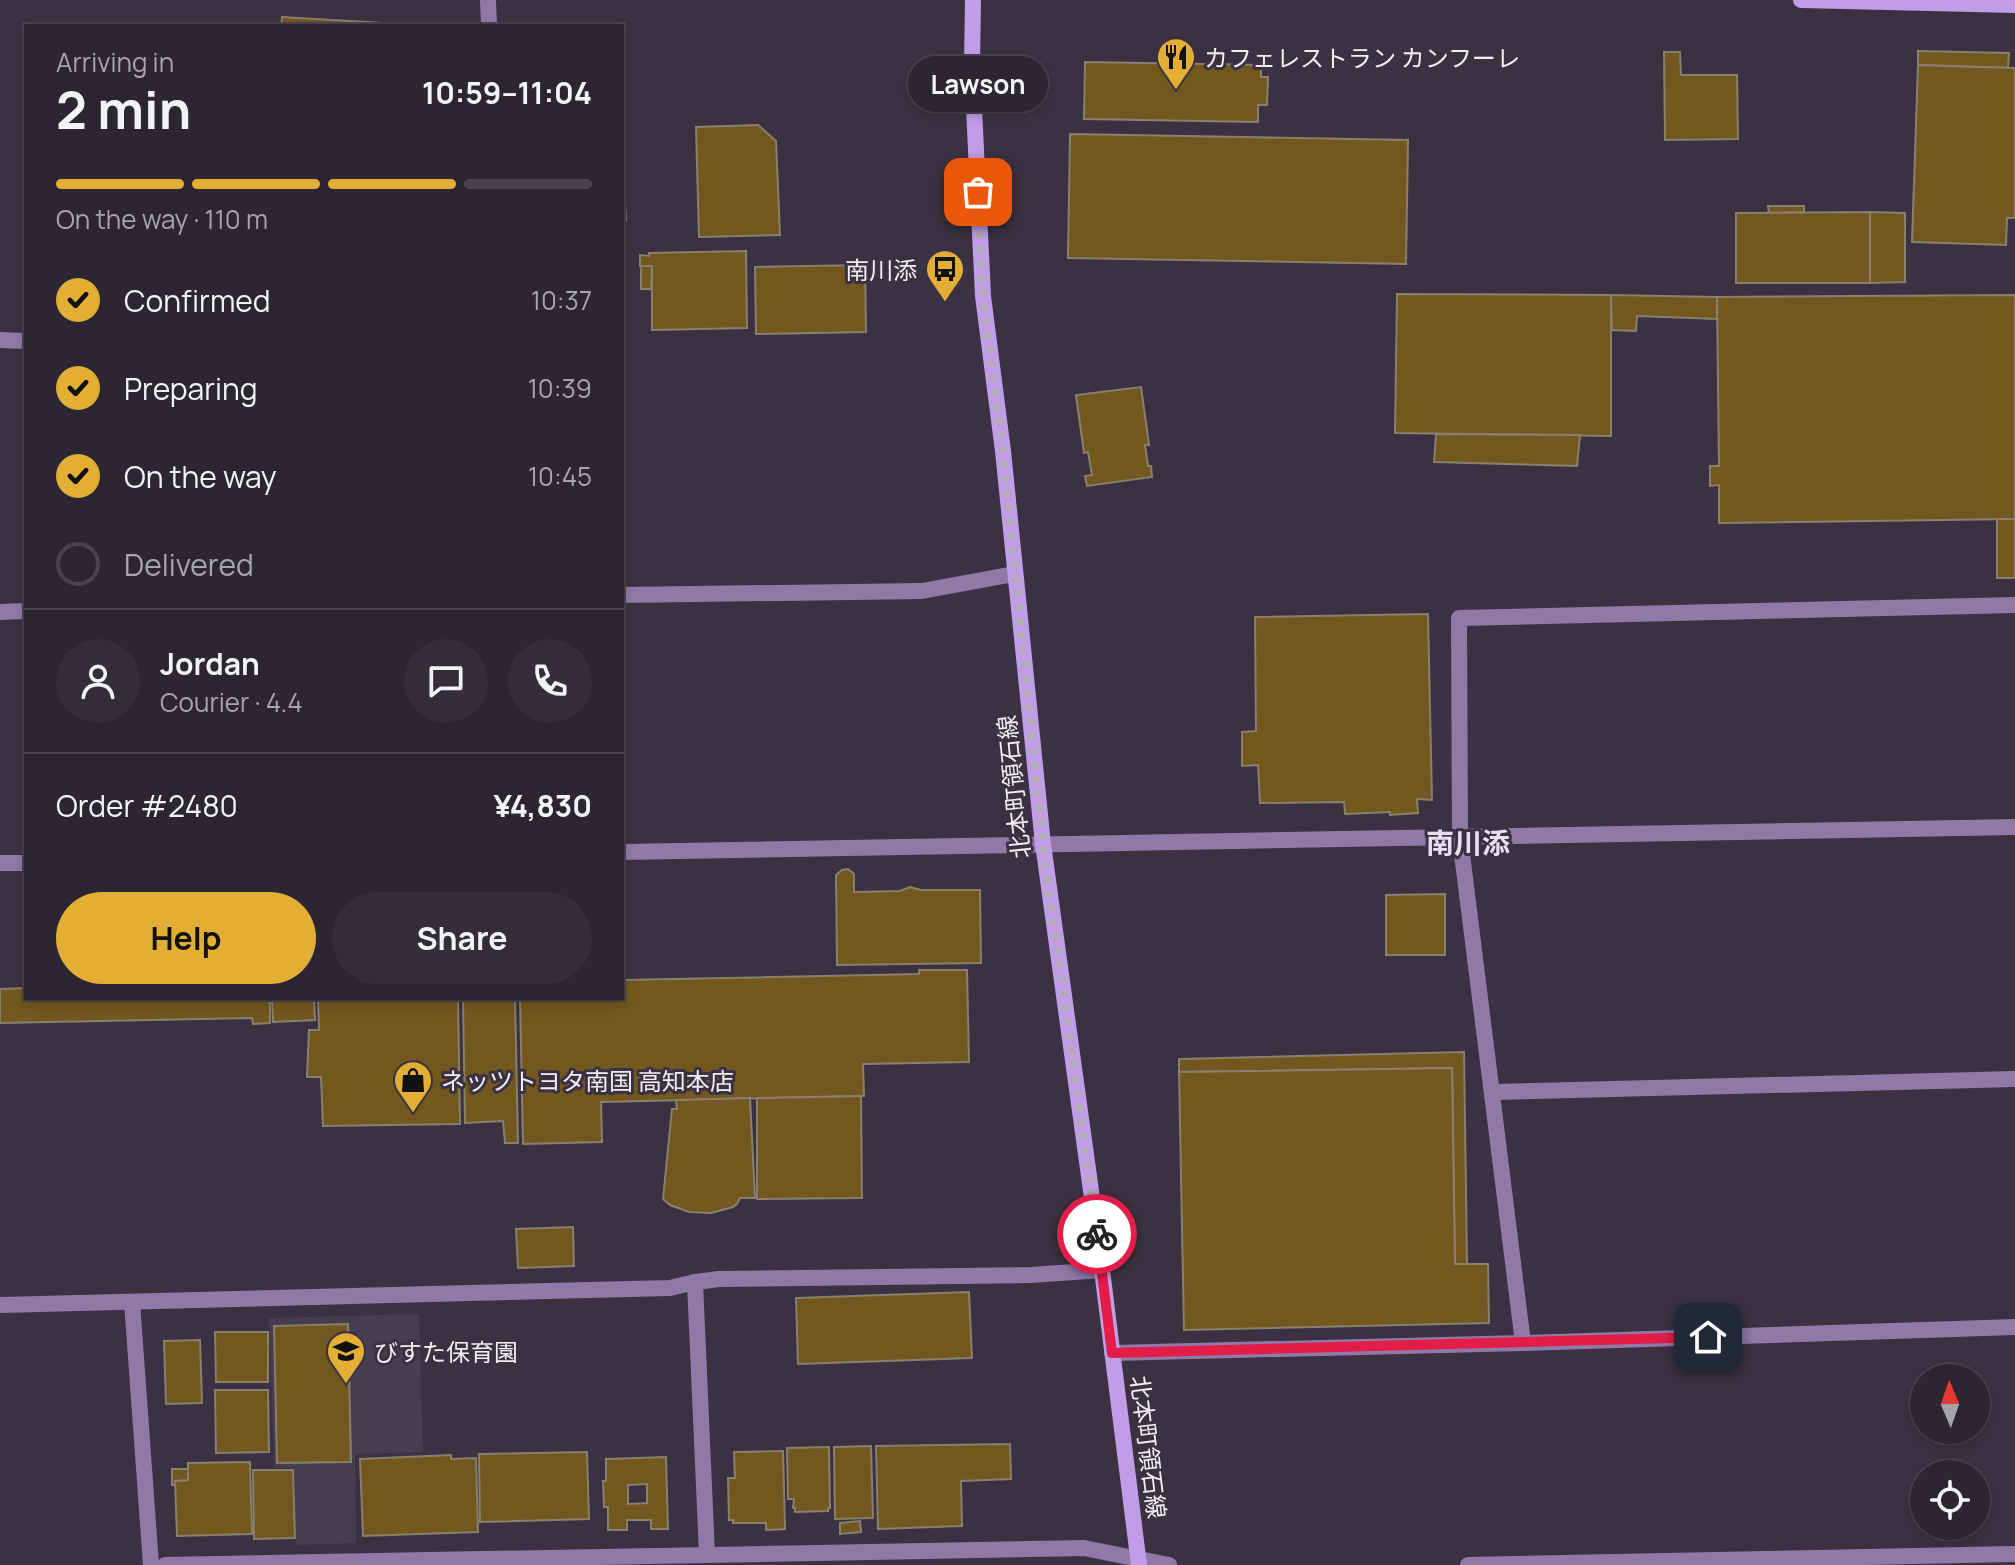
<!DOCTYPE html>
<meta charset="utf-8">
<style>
body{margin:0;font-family:Manrope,"Noto Sans JP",sans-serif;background:#342e3a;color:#f1f3f6;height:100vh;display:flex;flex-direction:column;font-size:30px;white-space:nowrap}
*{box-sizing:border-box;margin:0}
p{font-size:26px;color:#a6a5ac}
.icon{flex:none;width:44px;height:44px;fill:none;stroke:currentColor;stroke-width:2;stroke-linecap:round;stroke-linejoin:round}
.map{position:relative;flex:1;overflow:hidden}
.drawer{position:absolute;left:24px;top:24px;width:600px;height:976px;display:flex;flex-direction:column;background:#2c2632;border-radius:0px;box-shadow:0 4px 12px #0003,0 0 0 2px #48434d}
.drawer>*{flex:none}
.needle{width:52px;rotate:358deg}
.tools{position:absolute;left:1910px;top:1364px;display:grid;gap:16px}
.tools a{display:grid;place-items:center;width:80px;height:80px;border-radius:50%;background:#2c2632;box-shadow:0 4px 12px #0003,0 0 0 2px #48434d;font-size:40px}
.pin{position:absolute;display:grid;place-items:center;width:68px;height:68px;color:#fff;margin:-34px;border-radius:16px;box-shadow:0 4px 12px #0006}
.courier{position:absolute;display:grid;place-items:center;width:80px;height:80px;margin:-40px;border:6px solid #e11d48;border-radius:50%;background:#fff;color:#222;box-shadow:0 2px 10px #0007}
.bubble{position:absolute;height:56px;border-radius:28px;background:#2c2632;box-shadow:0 4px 12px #0003,0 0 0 2px #48434d;font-size:26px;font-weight:700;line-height:56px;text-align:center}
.overview em{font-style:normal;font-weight:700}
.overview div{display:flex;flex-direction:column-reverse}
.overview{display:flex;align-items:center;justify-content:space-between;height:136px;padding:0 32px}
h1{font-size:52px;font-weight:700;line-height:60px}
.bar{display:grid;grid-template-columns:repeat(4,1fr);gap:12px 8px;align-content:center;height:96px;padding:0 32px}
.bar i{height:10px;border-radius:6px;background:#48434d}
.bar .on{background:#e2af34}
.bar p{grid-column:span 4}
.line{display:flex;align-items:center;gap:20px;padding:0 32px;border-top:2px solid #48434d}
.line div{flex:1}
.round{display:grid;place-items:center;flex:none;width:84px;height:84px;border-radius:42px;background:#342e3a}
ol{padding:0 32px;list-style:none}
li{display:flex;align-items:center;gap:24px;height:88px}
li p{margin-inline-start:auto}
li .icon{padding:8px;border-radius:50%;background:#e2af34;color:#111;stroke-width:4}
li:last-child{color:#a6a5ac}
li i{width:44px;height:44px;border:4px solid #48434d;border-radius:50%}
.button{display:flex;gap:16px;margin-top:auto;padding:16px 32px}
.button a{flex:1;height:92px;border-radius:48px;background:#e2af34;color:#111;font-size:32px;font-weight:700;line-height:92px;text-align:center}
.button a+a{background:#342e3a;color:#f1f3f6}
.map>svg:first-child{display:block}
</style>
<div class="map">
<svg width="2015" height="1565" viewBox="0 0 2015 1565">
<rect width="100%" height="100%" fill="#3a3242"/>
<polygon fill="#463d51" points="419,1314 423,1452 355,1454 356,1543 296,1545 294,1468 274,1468 269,1318"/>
<g fill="#72581e" stroke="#887f6d" stroke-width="2" fill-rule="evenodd">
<polygon points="282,17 434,26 281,26"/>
<polygon points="1918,51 2009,53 2008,68 1918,65"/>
<polygon points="1664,52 1680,52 1681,75 1737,75 1738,139 1665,140"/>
<polygon points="1085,62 1261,65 1261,77 1268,77 1267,105 1258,105 1258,122 1084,119"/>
<polygon points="1918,65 2015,68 2015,218 2007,218 2006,245 1912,242"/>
<polygon points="758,125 776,141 780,235 699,237 696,127"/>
<polygon points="1070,134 1408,140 1406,264 1068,258"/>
<polygon points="622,152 626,220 622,221"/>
<polygon points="1768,206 1804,206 1804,212 1769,213"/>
<polygon points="1870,212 1870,283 1736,283 1736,213"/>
<polygon points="1870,212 1905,213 1905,282 1870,283"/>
<polygon points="746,251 747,328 652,330 652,266 640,266 640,255 649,256 649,253"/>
<polygon points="865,265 866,332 756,334 755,267"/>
<polygon points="641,266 652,266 651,289 641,289"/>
<polygon points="1397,294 1611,295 1611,436 1395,433"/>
<polygon points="1611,295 1717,297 1717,319 1637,316 1636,331 1612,330"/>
<polygon points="2015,295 2015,519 1719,523 1719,485 1710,486 1710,466 1719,466 1717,297"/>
<polygon points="1141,387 1149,445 1145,445 1148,466 1151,466 1152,477 1087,486 1085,476 1092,475 1088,452 1084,453 1076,395"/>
<polygon points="1436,434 1580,435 1577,466 1434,462"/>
<rect x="1997" y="519" width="18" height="59"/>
<polygon points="1428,614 1432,800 1417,799 1418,813 1390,815 1390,812 1345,814 1344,802 1260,803 1258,765 1242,766 1242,732 1256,731 1255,617"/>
<polygon points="848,869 854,874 854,892 900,891 910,887 921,890 980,890 981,963 837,965 836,875 842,870"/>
<polygon points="1445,894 1445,955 1386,955 1386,895"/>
<polygon points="919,970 967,970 969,1062 863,1064 864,1096 601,1102 602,1142 523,1144 520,998 622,998 622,980 919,974"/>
<polygon points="26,988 26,998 270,998 270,1023 253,1024 252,1018 0,1023 0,989"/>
<polygon points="272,998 314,998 315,1020 273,1022"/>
<polygon points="318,998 458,998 460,1124 323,1126 321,1077 307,1077 309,1030 319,1030"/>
<polygon points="463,998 515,998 518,1143 505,1143 503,1121 465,1123"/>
<polygon points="1464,1052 1467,1264 1455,1264 1452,1068 1179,1072 1179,1059"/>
<polygon points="1452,1068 1455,1264 1488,1264 1489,1323 1184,1330 1179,1072"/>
<polygon points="861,1096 862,1198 757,1199 757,1098"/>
<polygon points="750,1098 755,1198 740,1198 737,1204 733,1207 711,1213 689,1212 670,1205 663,1199 672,1109 677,1109 676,1100"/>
<polygon points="573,1227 574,1266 518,1268 516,1229"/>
<polygon points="969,1292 972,1358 798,1364 796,1298"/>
<polygon points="348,1324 351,1462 277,1463 274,1326"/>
<polygon points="215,1332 268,1332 268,1382 216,1382"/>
<polygon points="200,1340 202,1403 166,1404 164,1341"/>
<polygon points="215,1390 268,1390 269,1452 216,1453"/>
<polygon points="1010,1444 1011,1479 961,1481 962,1526 878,1529 876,1446"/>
<polygon points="871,1446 873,1518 835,1519 834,1447"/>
<polygon points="829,1447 830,1508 828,1508 828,1511 795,1512 795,1508 793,1508 794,1499 788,1499 787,1448"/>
<polygon points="783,1451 785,1529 766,1530 766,1523 733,1523 733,1520 729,1520 728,1478 735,1478 734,1452"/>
<polygon points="587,1452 589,1519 480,1522 479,1454"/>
<polygon points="451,1455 451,1459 476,1458 478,1532 363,1536 360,1459"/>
<path d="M666,1457L668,1529H651V1520H627V1530H608V1507H604L603,1481H606V1459ZM647,1484V1503L628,1504V1485Z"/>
<polygon points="250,1462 252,1534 177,1536 175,1481 188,1480 188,1463"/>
<polygon points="172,1469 188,1469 188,1480 175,1481 175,1485 172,1485"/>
<polygon points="253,1470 293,1470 295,1538 254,1539"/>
<polygon points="860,1521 861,1532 840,1534 840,1523"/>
</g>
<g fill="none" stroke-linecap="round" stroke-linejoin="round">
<g stroke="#9079a7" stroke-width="16">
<polyline points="488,0 489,26"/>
<polyline points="0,340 26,341"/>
<polyline points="622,595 922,591 1014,574"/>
<polyline points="2015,605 1459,618 1460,838 1523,1343 2015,1327"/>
<polyline points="0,612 26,611"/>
<polyline points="622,852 2015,827"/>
<polyline points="0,863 26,863"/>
<polyline points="1493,1092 2015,1079"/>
<polyline points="695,1282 707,1554"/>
<polyline points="132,1302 151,1565"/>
<polyline points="0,1305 670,1288 695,1282 719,1279 1031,1275 1102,1270"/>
<polyline points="1112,1353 1523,1343"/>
<polyline points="165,1565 1084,1548 1169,1565"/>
<polyline points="1468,1565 2015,1554"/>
</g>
<g stroke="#c29de7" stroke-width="16">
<polyline points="973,0 972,66 983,296 1003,451 1043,844 1102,1270 1139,1565"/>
<polyline points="1801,0 2015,5"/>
</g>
</g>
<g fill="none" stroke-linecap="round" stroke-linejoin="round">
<polyline stroke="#b2acb8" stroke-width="8" stroke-dasharray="0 14.4" points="978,192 983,296 1003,451 1043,844 1097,1234"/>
<polyline stroke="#e11d48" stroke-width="10" points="1097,1234 1112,1353 1708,1337"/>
</g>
<defs>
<symbol id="restaurant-pin" viewBox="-11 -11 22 30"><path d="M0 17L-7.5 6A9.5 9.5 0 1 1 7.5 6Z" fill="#e2af34" stroke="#3a3242"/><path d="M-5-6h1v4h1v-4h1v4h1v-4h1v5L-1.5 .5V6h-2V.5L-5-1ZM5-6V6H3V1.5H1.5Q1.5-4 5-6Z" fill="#111"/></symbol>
<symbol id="bus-pin" viewBox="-11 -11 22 30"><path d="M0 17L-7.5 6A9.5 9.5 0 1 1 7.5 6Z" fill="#e2af34" stroke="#3a3242"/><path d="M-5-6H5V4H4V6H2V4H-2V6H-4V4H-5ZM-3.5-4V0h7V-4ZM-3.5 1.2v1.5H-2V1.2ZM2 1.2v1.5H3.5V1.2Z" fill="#111"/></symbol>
<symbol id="shop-pin" viewBox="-11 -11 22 30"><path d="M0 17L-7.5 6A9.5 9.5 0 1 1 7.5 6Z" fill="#e2af34" stroke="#3a3242"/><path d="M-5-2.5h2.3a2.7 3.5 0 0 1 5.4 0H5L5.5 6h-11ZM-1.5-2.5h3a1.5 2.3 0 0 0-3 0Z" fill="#111"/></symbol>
<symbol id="school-pin" viewBox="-11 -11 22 30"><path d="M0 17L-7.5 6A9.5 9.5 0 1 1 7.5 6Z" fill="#e2af34" stroke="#3a3242"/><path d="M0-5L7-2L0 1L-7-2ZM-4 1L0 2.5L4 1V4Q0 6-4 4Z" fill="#111"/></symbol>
</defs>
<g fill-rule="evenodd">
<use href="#restaurant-pin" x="1154" y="35" width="44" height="60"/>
<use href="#bus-pin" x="923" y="247" width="44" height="60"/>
<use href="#shop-pin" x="391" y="1058" width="44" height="60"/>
<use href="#school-pin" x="324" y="1329" width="44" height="60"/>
</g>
<g text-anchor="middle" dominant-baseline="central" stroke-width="6" stroke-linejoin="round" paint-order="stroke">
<g font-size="24" fill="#f2edf7" stroke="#3a3242" text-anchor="start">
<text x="1204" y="57">カフェレストラン カンフーレ</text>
<text x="917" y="269" text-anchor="end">南川添</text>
<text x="441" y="1080">ネッツトヨタ南国 高知本店</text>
<text x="374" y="1351">びすた保育園</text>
</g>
<g font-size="24" fill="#f2edf7" stroke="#3a3242">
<text transform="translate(1013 787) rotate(-96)">北本町領石線</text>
<text transform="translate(1149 1447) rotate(83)">北本町領石線</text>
</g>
<g font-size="28" font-weight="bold" fill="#e9dff3" stroke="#3a3242">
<text x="1468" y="842">南川添</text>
</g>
</g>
</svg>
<div class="tools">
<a><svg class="needle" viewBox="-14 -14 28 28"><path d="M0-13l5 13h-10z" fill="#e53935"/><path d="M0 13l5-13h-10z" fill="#a6a5ac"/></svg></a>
<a><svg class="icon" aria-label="locate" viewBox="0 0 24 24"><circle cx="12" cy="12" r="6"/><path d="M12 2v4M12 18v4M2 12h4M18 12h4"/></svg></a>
</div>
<div class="pin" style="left:978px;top:192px;background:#ea580c"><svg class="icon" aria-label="bag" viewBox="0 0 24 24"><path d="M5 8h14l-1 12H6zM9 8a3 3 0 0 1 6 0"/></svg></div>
<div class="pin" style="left:1708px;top:1337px;background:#1f2937"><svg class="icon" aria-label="home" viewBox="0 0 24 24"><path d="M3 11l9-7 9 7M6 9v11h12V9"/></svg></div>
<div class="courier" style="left:1097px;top:1234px"><svg class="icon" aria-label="bike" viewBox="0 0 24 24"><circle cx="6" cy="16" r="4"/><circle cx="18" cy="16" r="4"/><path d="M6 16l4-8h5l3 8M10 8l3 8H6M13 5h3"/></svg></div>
<div class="bubble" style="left:908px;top:56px;width:140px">Lawson</div>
<section class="drawer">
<div class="overview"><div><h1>2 min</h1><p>Arriving in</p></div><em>10:59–11:04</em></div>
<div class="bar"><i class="on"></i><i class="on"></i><i class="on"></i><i></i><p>On the way · 110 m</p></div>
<ol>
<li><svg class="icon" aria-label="check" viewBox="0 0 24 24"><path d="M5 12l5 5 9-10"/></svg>Confirmed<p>10:37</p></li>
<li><svg class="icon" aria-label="check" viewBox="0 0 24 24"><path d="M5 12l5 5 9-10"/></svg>Preparing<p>10:39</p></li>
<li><svg class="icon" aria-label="check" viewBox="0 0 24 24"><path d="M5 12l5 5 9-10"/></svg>On the way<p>10:45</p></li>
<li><i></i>Delivered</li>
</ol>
<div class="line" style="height:144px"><a class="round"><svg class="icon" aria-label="person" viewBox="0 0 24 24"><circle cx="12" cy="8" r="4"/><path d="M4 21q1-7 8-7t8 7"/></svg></a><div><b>Jordan</b><p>Courier · 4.4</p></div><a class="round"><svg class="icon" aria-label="chat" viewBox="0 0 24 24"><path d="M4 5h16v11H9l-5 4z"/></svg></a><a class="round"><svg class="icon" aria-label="phone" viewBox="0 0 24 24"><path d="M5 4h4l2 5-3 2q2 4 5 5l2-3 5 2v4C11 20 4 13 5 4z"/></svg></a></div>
<div class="line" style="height:104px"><div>Order #2480</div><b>¥4,830</b></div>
<div class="button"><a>Help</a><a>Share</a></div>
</section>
</div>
